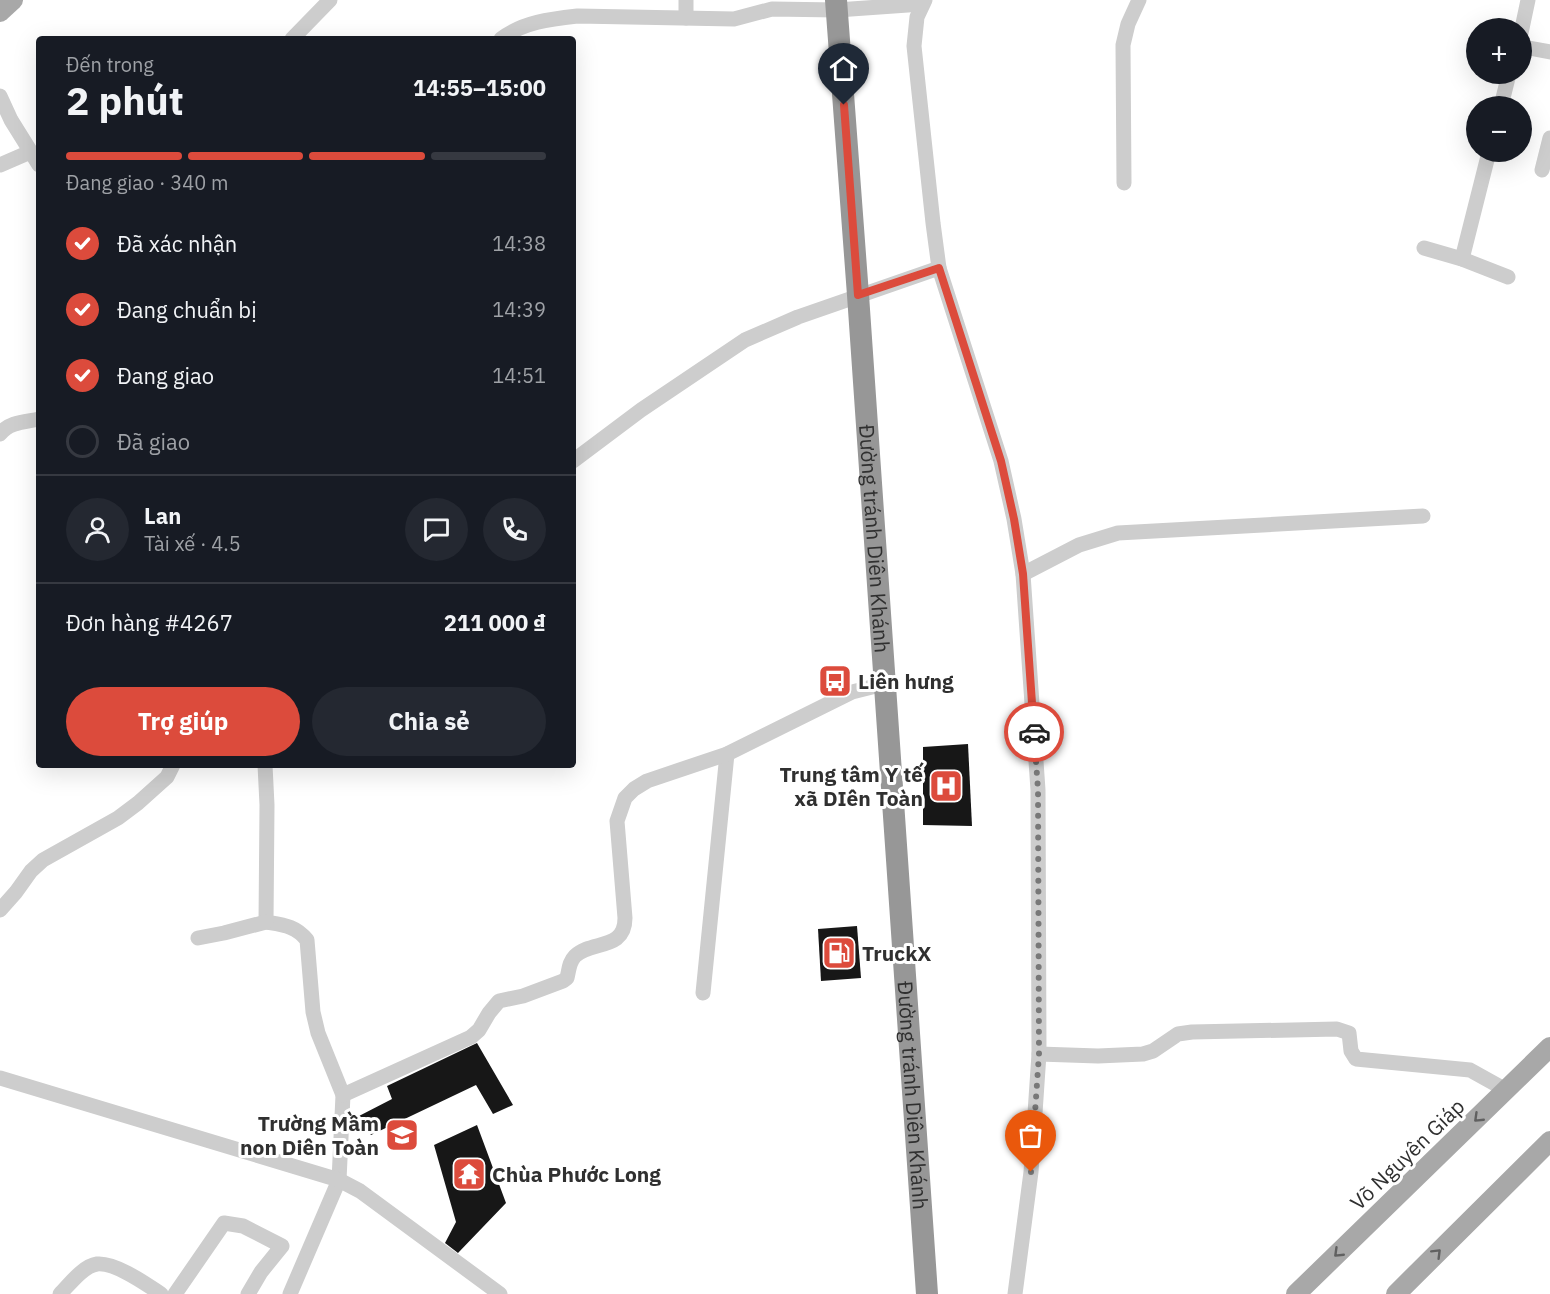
<!DOCTYPE html>
<html lang="vi">
<meta charset="utf-8">
<style>
body{margin:0;font-family:"IBM Plex Sans",sans-serif;background:#242831;color:#f1f3f6;height:100vh;display:flex;flex-direction:column;font-size:22px;white-space:nowrap}
*{box-sizing:border-box;margin:0}
p{font-size:20px;color:#9ea1a6}
.icon{flex:none;width:33px;height:33px;fill:none;stroke:currentColor;stroke-width:2;stroke-linecap:round;stroke-linejoin:round}
.map{position:relative;flex:1;overflow:hidden}
.drawer{position:absolute;left:36px;top:36px;width:540px;height:732px;display:flex;flex-direction:column;background:#171b24;border-radius:6px;box-shadow:0 6px 24px #0002}
.drawer>*{flex:none}
.tools{position:absolute;left:1466px;top:18px;display:grid;gap:12px}
.tools a{display:grid;place-items:center;width:66px;height:66px;border-radius:50%;background:#171b24;box-shadow:0 6px 24px #0002;font-size:30px}
.pin{position:absolute;display:grid;place-items:center;width:51px;height:51px;color:#fff;margin:-62px -26px;border-radius:50% 50% 50% 0;rotate:-45deg;box-shadow:0 0 6px #0007}
.pin .icon{rotate:45deg}
.courier{position:absolute;display:grid;place-items:center;width:60px;height:60px;margin:-30px;border:4px solid #dc4b3c;border-radius:50%;background:#fff;color:#222;box-shadow:0 2px 8px #0007}
.overview em{font-style:normal;font-weight:700}
.overview div{display:flex;flex-direction:column-reverse}
.overview{display:flex;align-items:center;justify-content:space-between;height:102px;padding:0 30px}
h1{font-size:39px;font-weight:700;line-height:45px}
.bar{display:grid;grid-template-columns:repeat(4,1fr);gap:9px 6px;align-content:center;height:72px;padding:0 30px}
.bar i{height:8px;border-radius:4px;background:#363941}
.bar .on{background:#dc4b3c}
.bar p{grid-column:span 4}
.line{display:flex;align-items:center;gap:15px;padding:0 30px;border-top:2px solid #363941}
.line div{flex:1}
.round{display:grid;place-items:center;flex:none;width:63px;height:63px;border-radius:32px;background:#242831}
ol{padding:0 30px;list-style:none}
li{display:flex;align-items:center;gap:18px;height:66px}
li p{margin-inline-start:auto}
li .icon{padding:6px;border-radius:50%;background:#dc4b3c;color:#fff;stroke-width:4}
li:last-child{color:#9ea1a6}
li i{width:33px;height:33px;border:3px solid #363941;border-radius:50%}
.button{display:flex;gap:12px;margin-top:auto;padding:12px 30px}
.button a{flex:1;height:69px;border-radius:36px;background:#dc4b3c;color:#fff;font-size:24px;font-weight:700;line-height:69px;text-align:center}
.button a+a{background:#242831;color:#f1f3f6}
.map>svg:first-child{display:block}
</style>
<div class="map">
<svg width="1550" height="1294" viewBox="0 0 1550 1294">
<rect width="100%" height="100%" fill="#fff"/>
<g fill="#171717">
<polygon points="968,744 972,826 923,825 923,747"/>
<polygon points="857,926 861,978 821,981 818,929"/>
<polygon points="477,1043 513,1105 493,1114 476,1085 371,1135 359,1116 392,1099 387,1086"/>
<polygon points="477,1125 506,1203 458,1253 445,1243 456,1222 434,1145"/>
</g>
<g fill="none" stroke-linecap="round" stroke-linejoin="round">
<g stroke="#cdcdcd" stroke-width="15">
<polyline points="925,0 917,17 914,46 933,223 939,268 1001,461 1014,519 1023,574 1038,790 1039,1054 1031,1172 1015,1294"/>
<polyline points="686,18 686,0"/>
<polyline points="1521,33 1528,0"/>
<polyline points="292,39 330,0"/>
<path d="M501,39C523,22 551,19 578,16L734,19L772,9L837,10L922,4"/>
<polyline points="1521,50 1529,48 1550,52"/>
<polyline points="0,96 11,120 39,165"/>
<polyline points="1501,106 1509,74"/>
<polyline points="0,165 30,152"/>
<polyline points="1542,170 1550,138"/>
<polyline points="1124,183 1123,45 1128,24 1139,0"/>
<polyline points="1424,248 1462,259 1508,277"/>
<polyline points="1462,259 1489,152"/>
<path d="M0,434C9,422 25,422 39,419"/>
<polyline points="573,461 641,410 745,340 798,317 939,268"/>
<polyline points="1023,574 1079,545 1118,533 1423,516"/>
<path d="M265,765L267,805L266,922C284,925 296,926 307,940L313,1012L318,1033L343,1095L339,1180L290,1294"/>
<polyline points="0,910 16,892 31,871 43,860 118,818 138,803 167,777 173,765"/>
<polyline points="198,938 224,933 266,922"/>
<polyline points="703,993 727,754"/>
<polyline points="1039,1054 1098,1056 1143,1054 1153,1051 1178,1034 1192,1032 1337,1029 1349,1033 1351,1051 1356,1059 1470,1070 1506,1090"/>
<polyline points="0,1078 339,1180 360,1191 500,1294"/>
<path d="M343,1095L471,1037L479,1030L489,1013L499,1001L523,996L563,981L567,978C569,970 569,962 575,956C591,940 625,951 625,918L617,821L625,798L634,789L647,781L727,754L852,692L884,684"/>
<path d="M60,1294C69,1285 83,1266 97,1264C115,1262 146,1284 161,1294"/>
<polyline points="175,1294 224,1223 243,1226 282,1246 261,1272 248,1294"/>
</g>
<g stroke="#a8a8a8" stroke-width="20">
<polyline points="0,12 13,0"/>
<polyline points="1296,1294 1550,1047"/>
<polyline points="1396,1294 1550,1141"/>
</g>
<path stroke="#979797" stroke-width="22" id="s1" d="M836,0L858,295L927,1294"/>
</g>
<defs><path id="oneway-chevron" d="M-2-3.5L2.5 0L-2 3.5" fill="none" stroke-width="1.6" stroke-linecap="round" stroke-linejoin="round" transform="scale(1.5)"/></defs>
<g stroke="#606060">
<use href="#oneway-chevron" transform="translate(1478 1118) rotate(136)"/>
<use href="#oneway-chevron" transform="translate(1338 1253) rotate(136)"/>
<use href="#oneway-chevron" transform="translate(1437 1253) rotate(-45)"/>
</g>
<g fill="none" stroke-linecap="round" stroke-linejoin="round">
<polyline stroke="#787878" stroke-width="6" stroke-dasharray="0 10.8" points="1031,1172 1039,1054 1038,790 1034,732"/>
<polyline stroke="#dc4b3c" stroke-width="8" points="844,105 858,295 939,268 1001,461 1014,519 1023,574 1034,732"/>
</g>
<defs>
<symbol id="bus-square" viewBox="-11 -11 22 22"><rect x="-9" y="-9" width="18" height="18" rx="4" fill="#dc4b3c" stroke="#fff"/><path d="M-5-6H5V4H4V6H2V4H-2V6H-4V4H-5ZM-3.5-4V0h7V-4ZM-3.5 1.2v1.5H-2V1.2ZM2 1.2v1.5H3.5V1.2Z" fill="#fff"/></symbol>
<symbol id="hospital-square" viewBox="-11 -11 22 22"><rect x="-9" y="-9" width="18" height="18" rx="4" fill="#dc4b3c" stroke="#fff"/><path d="M-5-5h3v3.5h4V-5h3V5h-3V1.5h-4V5h-3Z" fill="#fff"/></symbol>
<symbol id="fuel-square" viewBox="-11 -11 22 22"><rect x="-9" y="-9" width="18" height="18" rx="4" fill="#dc4b3c" stroke="#fff"/><path d="M-5.5-6h7V0h2V4h1.3V-2.5L3-4.5l.8-.8L6-3V5H2.5V1h-1V6h-7ZM-4.2-4.7v3.2H.2V-4.7Z" fill="#fff"/></symbol>
<symbol id="school-square" viewBox="-11 -11 22 22"><rect x="-9" y="-9" width="18" height="18" rx="4" fill="#dc4b3c" stroke="#fff"/><path d="M0-5L7-2L0 1L-7-2ZM-4 1L0 2.5L4 1V4Q0 6-4 4Z" fill="#fff"/></symbol>
<symbol id="temple-square" viewBox="-11 -11 22 22"><rect x="-9" y="-9" width="18" height="18" rx="4" fill="#dc4b3c" stroke="#fff"/><path d="M0-6L5-2H3V0L6.5 2.5H4V6H1.5V3h-3V6H-4V2.5H-6.5L-3 0V-2H-5Z" fill="#fff"/></symbol>
</defs>
<g fill-rule="evenodd">
<use href="#bus-square" x="816" y="662" width="38" height="38"/>
<use href="#hospital-square" x="927" y="767" width="38" height="38"/>
<use href="#fuel-square" x="820" y="934" width="38" height="38"/>
<use href="#school-square" x="383" y="1116" width="38" height="38"/>
<use href="#temple-square" x="450" y="1155" width="38" height="38"/>
</g>
<g text-anchor="middle" dominant-baseline="central" stroke-width="6" stroke-linejoin="round" paint-order="stroke">
<g font-size="21" fill="#303030" stroke="#fff">
<text stroke="none"><textPath href="#s1" startOffset="540">Đường tránh Diên Khánh</textPath></text>
<text stroke="none"><textPath href="#s1" startOffset="1098">Đường tránh Diên Khánh</textPath></text>
<text transform="translate(1407 1154) rotate(-44)">Võ Nguyên Giáp</text>
</g>
<g font-size="21" font-weight="bold" fill="#303030" stroke="#fff" text-anchor="start">
<text x="858" y="681">Liên hưng</text>
<text x="923" y="774" text-anchor="end">Trung tâm Y tế<tspan x="923" dy="24">xã DIên Toàn</tspan></text>
<text x="862" y="953">TruckX</text>
<text x="379" y="1123" text-anchor="end">Trường Mầm<tspan x="379" dy="24">non Diên Toàn</tspan></text>
<text x="492" y="1174">Chùa Phước Long</text>
</g>
</g>
</svg>
<div class="tools">
<a>+</a>
<a>−</a>
</div>
<div class="pin" style="left:1031px;top:1172px;background:#ea580c"><svg class="icon" aria-label="bag" viewBox="0 0 24 24"><path d="M5 8h14l-1 12H6zM9 8a3 3 0 0 1 6 0"/></svg></div>
<div class="pin" style="left:844px;top:105px;background:#1f2937"><svg class="icon" aria-label="home" viewBox="0 0 24 24"><path d="M3 11l9-7 9 7M6 9v11h12V9"/></svg></div>
<div class="courier" style="left:1034px;top:732px"><svg class="icon" aria-label="car" viewBox="0 0 24 24"><path d="M5 17H2v-5l4-1 3-4h7l3 4 3 1v5h-3M9 17h6M6 11h13"/><circle cx="7" cy="17" r="2"/><circle cx="17" cy="17" r="2"/></svg></div>
<section class="drawer">
<div class="overview"><div><h1>2 phút</h1><p>Đến trong</p></div><em>14:55–15:00</em></div>
<div class="bar"><i class="on"></i><i class="on"></i><i class="on"></i><i></i><p>Đang giao · 340 m</p></div>
<ol>
<li><svg class="icon" aria-label="check" viewBox="0 0 24 24"><path d="M5 12l5 5 9-10"/></svg>Đã xác nhận<p>14:38</p></li>
<li><svg class="icon" aria-label="check" viewBox="0 0 24 24"><path d="M5 12l5 5 9-10"/></svg>Đang chuẩn bị<p>14:39</p></li>
<li><svg class="icon" aria-label="check" viewBox="0 0 24 24"><path d="M5 12l5 5 9-10"/></svg>Đang giao<p>14:51</p></li>
<li><i></i>Đã giao</li>
</ol>
<div class="line" style="height:108px"><a class="round"><svg class="icon" aria-label="person" viewBox="0 0 24 24"><circle cx="12" cy="8" r="4"/><path d="M4 21q1-7 8-7t8 7"/></svg></a><div><b>Lan</b><p>Tài xế · 4.5</p></div><a class="round"><svg class="icon" aria-label="chat" viewBox="0 0 24 24"><path d="M4 5h16v11H9l-5 4z"/></svg></a><a class="round"><svg class="icon" aria-label="phone" viewBox="0 0 24 24"><path d="M5 4h4l2 5-3 2q2 4 5 5l2-3 5 2v4C11 20 4 13 5 4z"/></svg></a></div>
<div class="line" style="height:78px"><div>Đơn hàng #4267</div><b>211 000 ₫</b></div>
<div class="button"><a>Trợ giúp</a><a>Chia sẻ</a></div>
</section>
</div>
